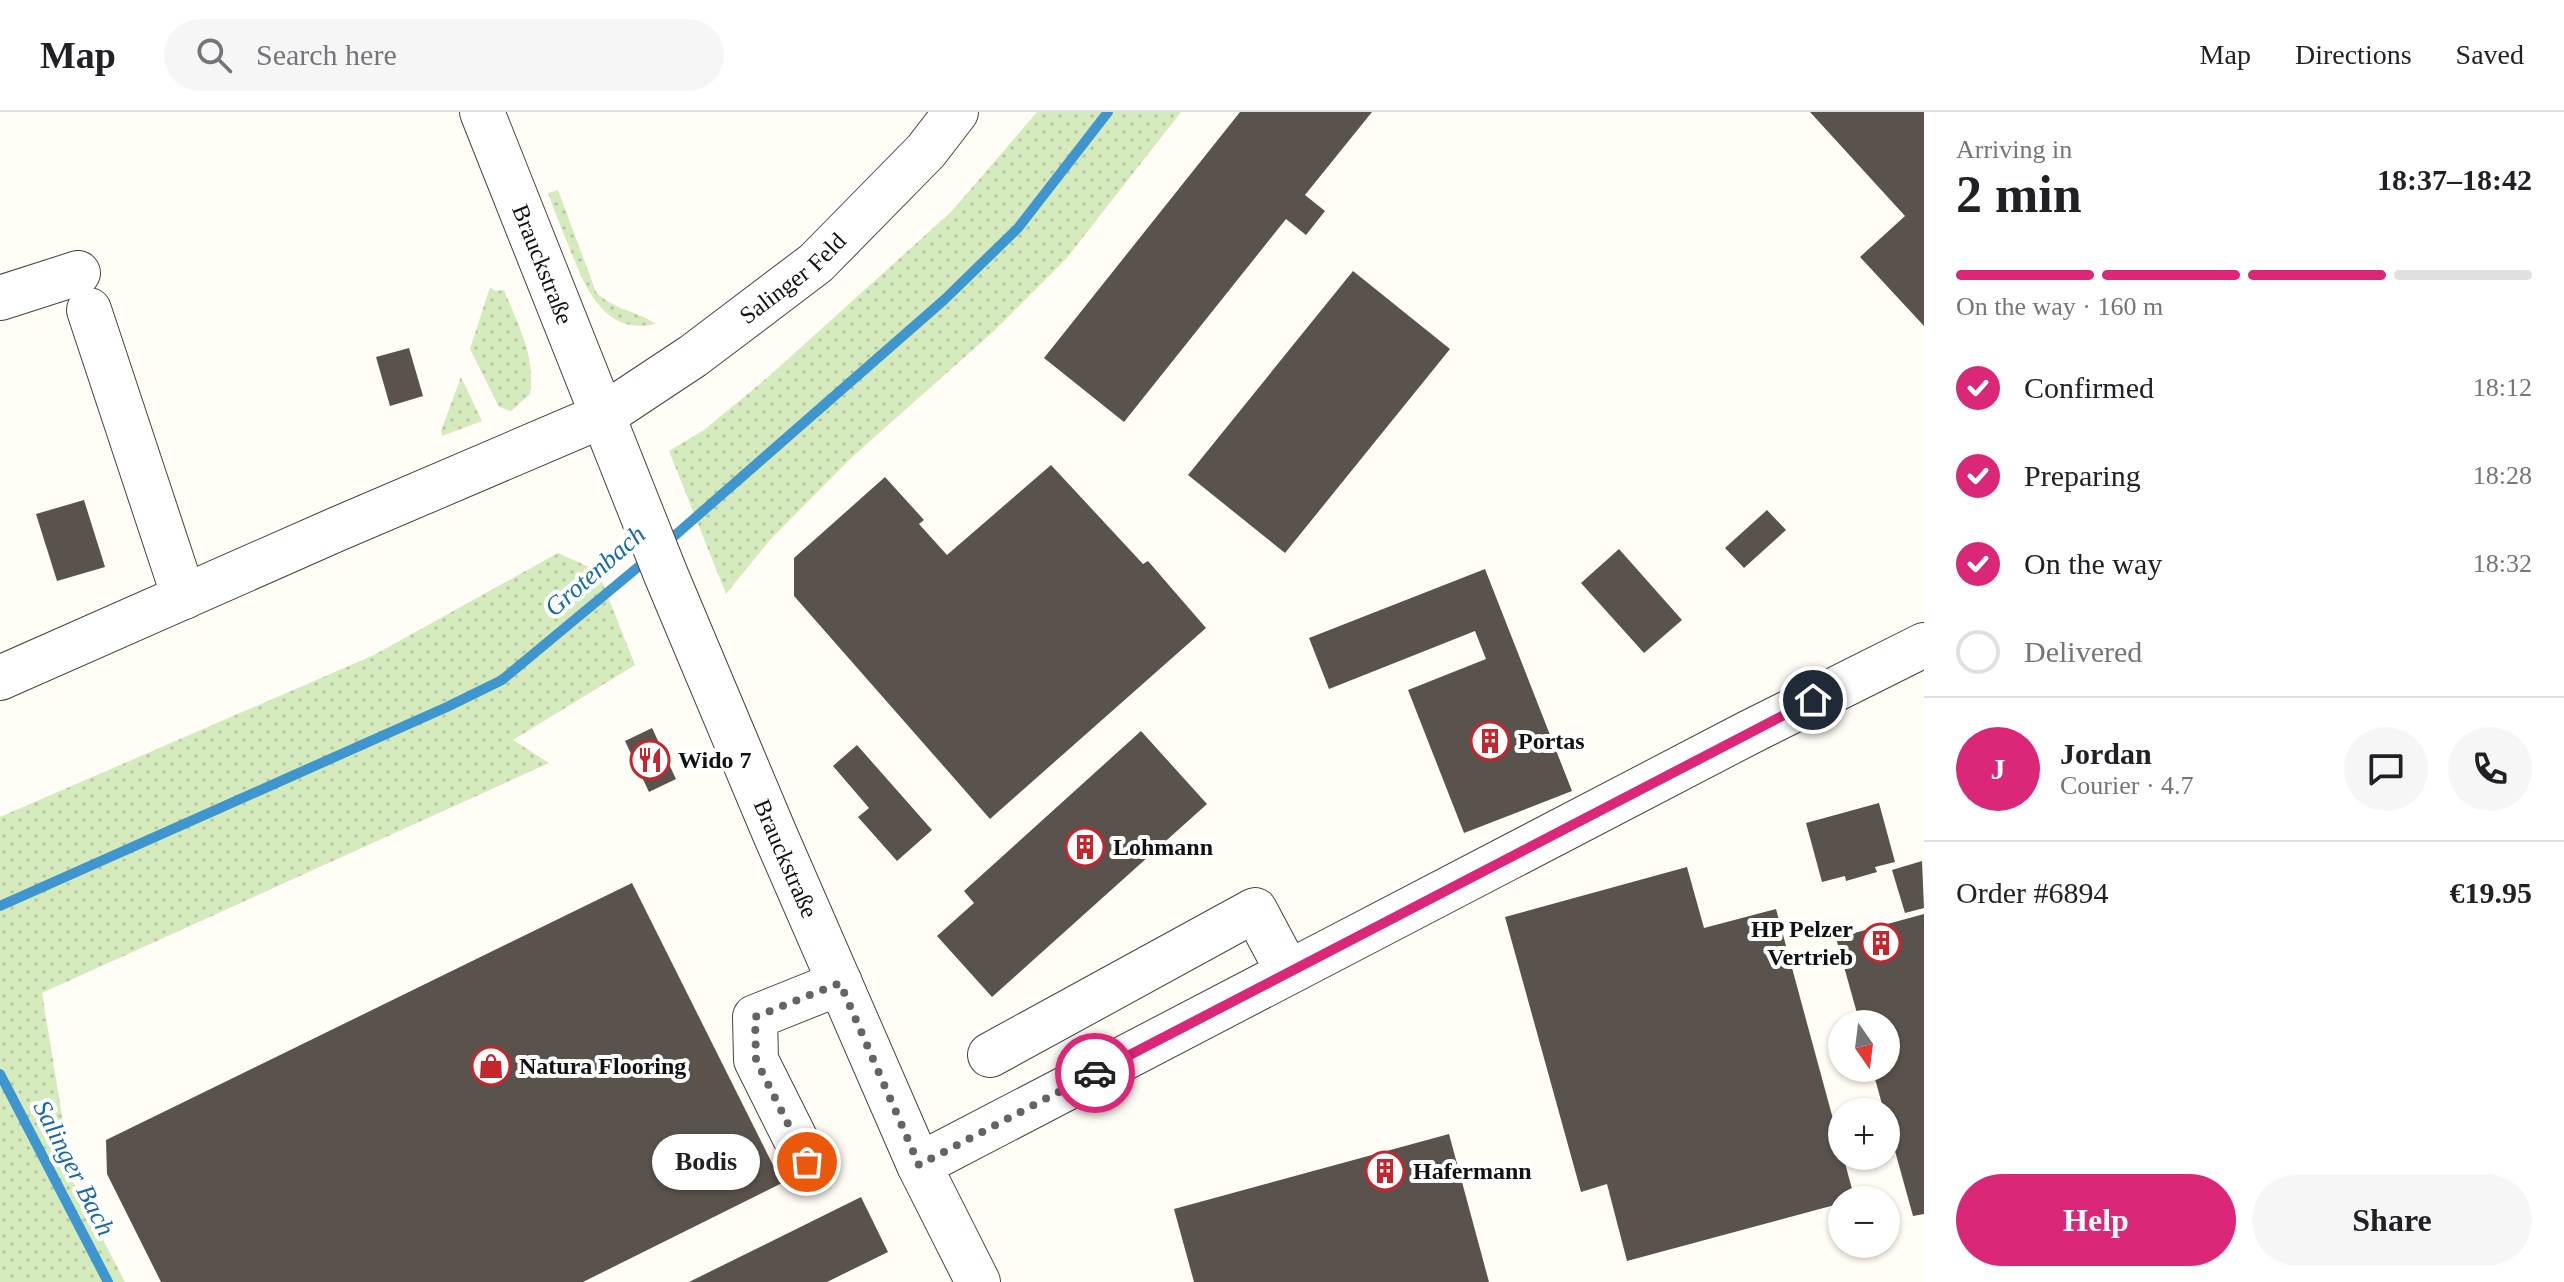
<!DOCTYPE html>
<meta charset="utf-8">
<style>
body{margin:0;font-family:Georgia,serif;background:#f6f6f6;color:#202124;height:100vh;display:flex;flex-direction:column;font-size:30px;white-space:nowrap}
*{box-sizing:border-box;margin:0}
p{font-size:26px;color:#757577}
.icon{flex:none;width:44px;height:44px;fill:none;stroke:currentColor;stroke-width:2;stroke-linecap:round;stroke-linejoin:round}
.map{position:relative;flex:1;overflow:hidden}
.drawer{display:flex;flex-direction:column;background:#fff;width:640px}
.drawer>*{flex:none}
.needle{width:52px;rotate:166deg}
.fabs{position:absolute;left:1828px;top:898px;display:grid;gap:16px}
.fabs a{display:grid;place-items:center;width:72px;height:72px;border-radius:50%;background:#fff;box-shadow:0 2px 6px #0004;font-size:40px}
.pin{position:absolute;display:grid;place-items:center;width:68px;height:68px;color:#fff;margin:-34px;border:4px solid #fff;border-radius:50%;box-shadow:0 2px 8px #0007}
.courier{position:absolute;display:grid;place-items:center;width:80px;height:80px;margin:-40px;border:6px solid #db2777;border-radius:50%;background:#fff;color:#222;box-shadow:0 2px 10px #0007}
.bubble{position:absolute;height:56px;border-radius:28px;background:#fff;box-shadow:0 2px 6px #0004;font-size:26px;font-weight:700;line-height:56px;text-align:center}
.overview em{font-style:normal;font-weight:700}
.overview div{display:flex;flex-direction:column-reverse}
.overview{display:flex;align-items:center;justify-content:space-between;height:136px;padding:0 32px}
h1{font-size:52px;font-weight:700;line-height:60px}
.bar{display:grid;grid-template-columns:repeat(4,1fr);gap:12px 8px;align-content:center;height:96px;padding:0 32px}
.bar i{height:10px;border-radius:6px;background:#e0e0e0}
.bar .on{background:#db2777}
.bar p{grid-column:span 4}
.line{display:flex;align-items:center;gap:20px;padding:0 32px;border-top:2px solid #e0e0e0}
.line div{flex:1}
.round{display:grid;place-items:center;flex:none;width:84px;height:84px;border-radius:42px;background:#f6f6f6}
ol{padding:0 32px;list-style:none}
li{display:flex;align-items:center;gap:24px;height:88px}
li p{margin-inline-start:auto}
li .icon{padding:8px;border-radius:50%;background:#db2777;color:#fff;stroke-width:4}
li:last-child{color:#757577}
li i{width:44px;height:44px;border:4px solid #e0e0e0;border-radius:50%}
.cta{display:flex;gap:16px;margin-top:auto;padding:16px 32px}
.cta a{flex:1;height:92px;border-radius:48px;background:#db2777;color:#fff;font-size:32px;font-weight:700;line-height:92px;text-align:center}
.cta a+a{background:#f6f6f6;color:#202124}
header{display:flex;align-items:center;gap:48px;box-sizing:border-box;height:112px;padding:0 40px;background:#fff;border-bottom:2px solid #e0e0e0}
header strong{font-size:38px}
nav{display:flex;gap:44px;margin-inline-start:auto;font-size:28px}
.search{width:560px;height:72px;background:#f6f6f6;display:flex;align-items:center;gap:20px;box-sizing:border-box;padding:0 28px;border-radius:44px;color:#757577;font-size:30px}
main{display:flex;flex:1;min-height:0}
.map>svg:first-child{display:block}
</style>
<header>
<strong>Map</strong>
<div class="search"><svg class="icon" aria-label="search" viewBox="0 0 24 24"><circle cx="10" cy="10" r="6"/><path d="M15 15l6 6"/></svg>Search here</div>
<nav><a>Map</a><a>Directions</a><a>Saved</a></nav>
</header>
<main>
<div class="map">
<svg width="1924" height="1170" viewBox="0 0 1924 1170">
<defs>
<pattern id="grass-dots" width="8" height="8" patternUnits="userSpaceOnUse" patternTransform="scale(2)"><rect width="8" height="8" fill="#d5ebbd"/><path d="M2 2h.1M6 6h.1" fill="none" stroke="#b6c8a1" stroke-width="1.8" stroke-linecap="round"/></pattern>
</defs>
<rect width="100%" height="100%" fill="#fffdf5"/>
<g fill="url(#grass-dots)">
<polygon points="1037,0 1181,0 1066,147 995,218 851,346 769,429 726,482 669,339 704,318 767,266 952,99"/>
<path d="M558,78L596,180C612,197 637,199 656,212C606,224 586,178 571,140C563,120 555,101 548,81Z"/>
<path d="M490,175L495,179L504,178C518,213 536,244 530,282L511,299L499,295L470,237Z"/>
<polygon points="461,265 482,309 442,324 441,319"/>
<polygon points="558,441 598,459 635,553 513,628 549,651 42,881 67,1035 68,1060 125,1170 0,1170 0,705 374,543"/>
</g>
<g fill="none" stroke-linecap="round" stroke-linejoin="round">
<g stroke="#3f96cf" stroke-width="10">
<polyline points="664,433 944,188 1018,116 1108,0"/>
<polyline points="0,794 447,595 502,568 649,446"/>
<polyline points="0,962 108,1170"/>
</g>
</g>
<g fill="#5a524d">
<polygon points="1240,0 1372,0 1305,83 1325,99 1306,123 1286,107 1124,310 1044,246"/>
<polygon points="1810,0 1924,0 1924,214 1860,145 1905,104"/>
<polygon points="1353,159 1450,237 1285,441 1188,363"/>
<polygon points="409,236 423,284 390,294 376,245"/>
<polygon points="1051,353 1143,452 1148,449 1206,516 990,707 794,484 794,446 885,365 924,408 919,412 947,443"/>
<polygon points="84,388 105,455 57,469 36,402"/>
<polygon points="1767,398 1786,418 1744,456 1725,436"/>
<polygon points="1619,437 1682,508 1644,541 1581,471"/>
<polygon points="1485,457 1572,679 1464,721 1408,578 1486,547 1475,519 1329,577 1309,526"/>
<polygon points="652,616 676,667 649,680 625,629"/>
<polygon points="1141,619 1207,692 992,885 937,824 974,791 964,779"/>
<polygon points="857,633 932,718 897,749 858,705 869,696 833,654"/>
<polygon points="1879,691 1895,750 1875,755 1877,760 1846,769 1845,764 1822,770 1806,711"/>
<polygon points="1922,749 1924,796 1905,801 1892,758"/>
<polygon points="1687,755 1704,816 1776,797 1855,1088 1842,1088 1842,1091 1627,1149 1607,1072 1581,1080 1505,805"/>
<polygon points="632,771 782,1071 583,1170 161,1170 107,1062 106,1028"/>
<polygon points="1924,802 1924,1102 1913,1104 1872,956 1886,956 1886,912 1860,912 1836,826"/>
<polygon points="1449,1022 1489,1170 1194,1170 1174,1097"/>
<polygon points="861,1085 888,1140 827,1170 689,1170"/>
</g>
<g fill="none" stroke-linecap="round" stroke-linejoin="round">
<defs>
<g id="minor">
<path id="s1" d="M482,0L666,463L774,720L919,1053L978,1170"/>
<polyline points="0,186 78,161"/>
<polyline points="89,198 184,485"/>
<path id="s2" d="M0,566L335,418L604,303L693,244L816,151L926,39L956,0"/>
<polyline points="990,943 1255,798 1288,860"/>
<polyline points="807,1050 756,948 755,905 840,871"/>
<polyline points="919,1053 1748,621 1924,533"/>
</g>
</defs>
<use href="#minor" stroke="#444" stroke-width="46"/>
<use href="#minor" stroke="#fff" stroke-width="44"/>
</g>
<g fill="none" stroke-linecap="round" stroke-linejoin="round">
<polyline stroke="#646461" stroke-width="8" stroke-dasharray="0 14.4" points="807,1050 756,948 755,905 840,871 919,1053 1095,961"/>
<polyline stroke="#db2777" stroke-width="10" points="1095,961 1813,588"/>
</g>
<defs>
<symbol id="building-ring" viewBox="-11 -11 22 22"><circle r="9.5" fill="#fff" stroke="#c4262e" stroke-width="1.5"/><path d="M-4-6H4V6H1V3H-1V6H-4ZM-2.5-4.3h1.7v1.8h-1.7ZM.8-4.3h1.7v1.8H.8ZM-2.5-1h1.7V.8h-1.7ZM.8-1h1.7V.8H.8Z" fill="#c4262e"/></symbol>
<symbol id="restaurant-ring" viewBox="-11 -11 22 22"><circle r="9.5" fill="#fff" stroke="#c4262e" stroke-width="1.5"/><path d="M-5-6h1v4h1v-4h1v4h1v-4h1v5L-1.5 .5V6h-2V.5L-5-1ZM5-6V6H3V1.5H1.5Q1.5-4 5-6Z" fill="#c4262e"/></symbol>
<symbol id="shop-ring" viewBox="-11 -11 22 22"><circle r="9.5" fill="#fff" stroke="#c4262e" stroke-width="1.5"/><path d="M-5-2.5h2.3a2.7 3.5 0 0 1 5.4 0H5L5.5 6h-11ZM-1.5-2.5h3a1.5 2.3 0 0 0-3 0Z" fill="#c4262e"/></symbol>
</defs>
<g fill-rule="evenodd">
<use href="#building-ring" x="1468" y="607" width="44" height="44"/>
<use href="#restaurant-ring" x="628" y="626" width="44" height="44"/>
<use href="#building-ring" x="1063" y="713" width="44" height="44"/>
<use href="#building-ring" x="1859" y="809" width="44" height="44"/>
<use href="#shop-ring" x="469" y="932" width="44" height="44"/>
<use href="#building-ring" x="1363" y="1037" width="44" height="44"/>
</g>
<g text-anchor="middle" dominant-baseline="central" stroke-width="8" stroke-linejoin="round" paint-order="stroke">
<g font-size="24" fill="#111" stroke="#fff">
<text stroke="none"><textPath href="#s1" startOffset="164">Brauckstraße</textPath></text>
<text stroke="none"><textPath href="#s2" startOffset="892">Salinger Feld</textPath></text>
<text stroke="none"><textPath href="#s1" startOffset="806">Brauckstraße</textPath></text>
</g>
<g font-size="24" font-weight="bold" fill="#111" stroke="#fff" text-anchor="start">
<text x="1518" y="629">Portas</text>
<text x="678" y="648">Wido 7</text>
<text x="1113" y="735">Lohmann</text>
<text x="1853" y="817" text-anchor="end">HP Pelzer<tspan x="1853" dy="28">Vertrieb</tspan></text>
<text x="519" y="954">Natura Flooring</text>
<text x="1413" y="1059">Hafermann</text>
</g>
<g font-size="26" font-style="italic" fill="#1768a6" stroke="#fff">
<text transform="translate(595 459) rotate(-41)">Grotenbach</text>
<text transform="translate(74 1056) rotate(63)">Salinger Bach</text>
</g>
</g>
</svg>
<div class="fabs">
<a><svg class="needle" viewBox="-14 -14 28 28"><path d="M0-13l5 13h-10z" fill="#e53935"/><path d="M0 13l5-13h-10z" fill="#757577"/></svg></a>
<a>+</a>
<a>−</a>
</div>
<div class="pin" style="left:807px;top:1050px;background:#ea580c"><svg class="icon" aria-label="bag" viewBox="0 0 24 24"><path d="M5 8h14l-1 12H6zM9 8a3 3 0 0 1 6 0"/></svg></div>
<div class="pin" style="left:1813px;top:588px;background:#1f2937"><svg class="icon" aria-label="home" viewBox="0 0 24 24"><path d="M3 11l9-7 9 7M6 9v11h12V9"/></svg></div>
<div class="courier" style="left:1095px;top:961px"><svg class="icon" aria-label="car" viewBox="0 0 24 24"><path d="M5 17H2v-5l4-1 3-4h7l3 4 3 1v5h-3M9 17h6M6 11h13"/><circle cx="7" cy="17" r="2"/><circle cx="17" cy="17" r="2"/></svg></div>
<div class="bubble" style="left:652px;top:1022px;width:108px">Bodis</div>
</div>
<section class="drawer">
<div class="overview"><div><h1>2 min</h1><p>Arriving in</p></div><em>18:37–18:42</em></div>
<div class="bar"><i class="on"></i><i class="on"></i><i class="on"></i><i></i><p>On the way · 160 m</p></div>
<ol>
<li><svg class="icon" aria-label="check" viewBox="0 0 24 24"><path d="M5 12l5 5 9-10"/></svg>Confirmed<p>18:12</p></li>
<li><svg class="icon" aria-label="check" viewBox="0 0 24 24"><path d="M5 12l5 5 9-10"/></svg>Preparing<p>18:28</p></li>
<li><svg class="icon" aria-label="check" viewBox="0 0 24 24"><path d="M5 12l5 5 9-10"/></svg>On the way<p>18:32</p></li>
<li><i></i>Delivered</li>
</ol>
<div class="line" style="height:144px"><b class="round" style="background:#db2777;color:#fff">J</b><div><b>Jordan</b><p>Courier · 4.7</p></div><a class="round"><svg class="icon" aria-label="chat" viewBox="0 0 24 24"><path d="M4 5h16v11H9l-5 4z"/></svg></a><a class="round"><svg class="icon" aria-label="phone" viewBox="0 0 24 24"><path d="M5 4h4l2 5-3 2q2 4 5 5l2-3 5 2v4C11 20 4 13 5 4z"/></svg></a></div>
<div class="line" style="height:104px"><div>Order #6894</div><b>€19.95</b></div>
<div class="cta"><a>Help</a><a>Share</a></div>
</section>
</main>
